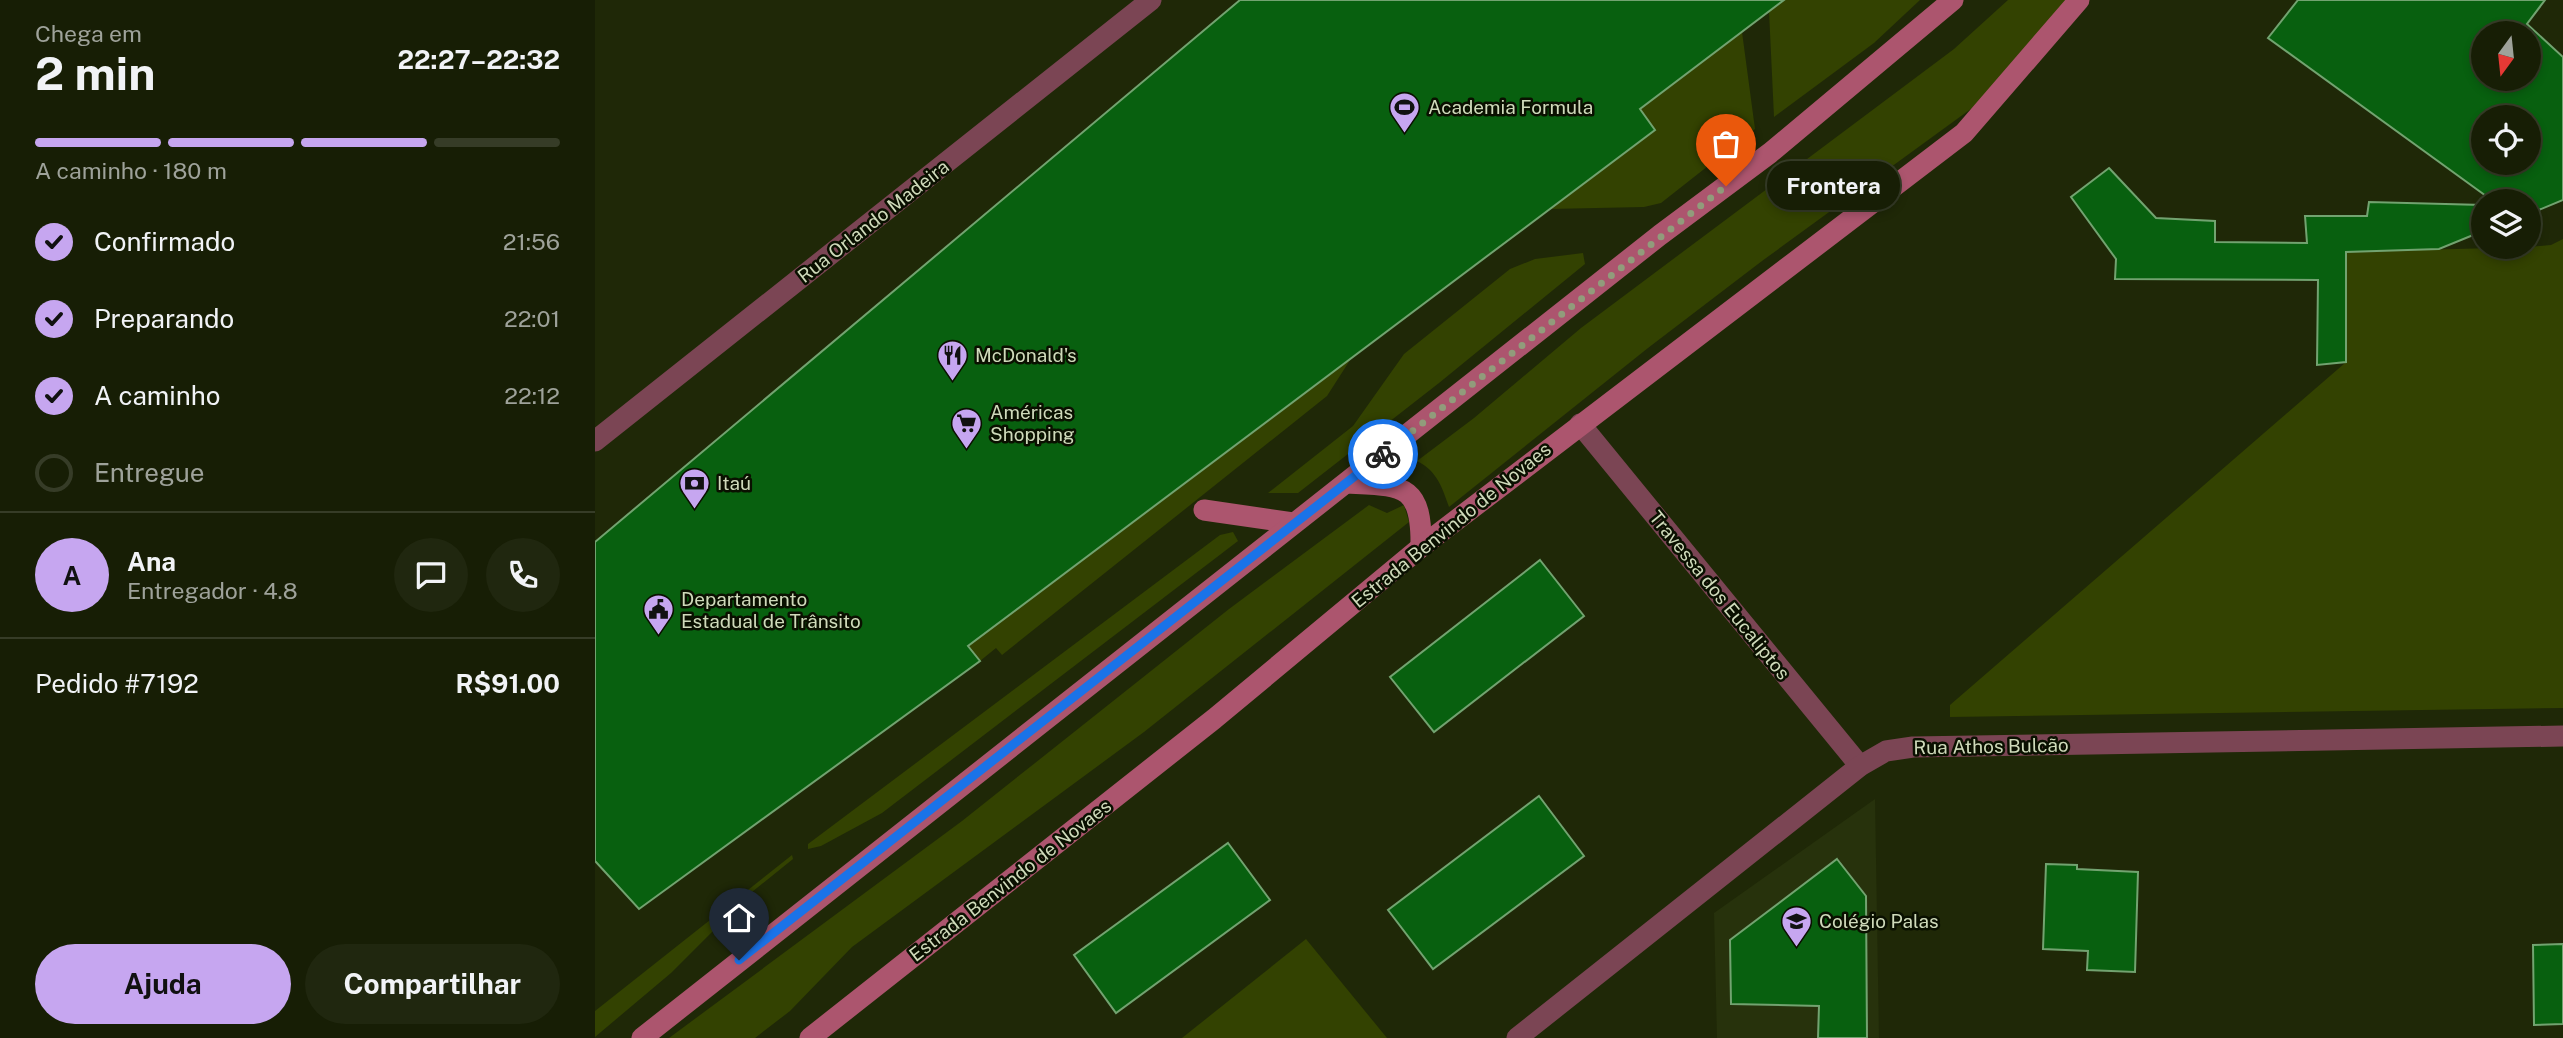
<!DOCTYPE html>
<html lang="pt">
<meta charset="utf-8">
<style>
body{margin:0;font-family:"Public Sans",sans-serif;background:#20270f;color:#f1f3f6;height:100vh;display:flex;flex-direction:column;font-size:26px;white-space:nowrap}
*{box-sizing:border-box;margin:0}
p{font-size:23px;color:#9ea29a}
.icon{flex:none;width:38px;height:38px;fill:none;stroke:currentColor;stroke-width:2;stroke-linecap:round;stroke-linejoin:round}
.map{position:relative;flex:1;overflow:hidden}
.drawer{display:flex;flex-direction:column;background:#171e05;width:595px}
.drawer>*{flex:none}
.needle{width:46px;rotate:195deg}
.fabs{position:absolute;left:1876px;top:21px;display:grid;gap:14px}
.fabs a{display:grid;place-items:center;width:70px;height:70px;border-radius:50%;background:#171e05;box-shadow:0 4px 10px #0003,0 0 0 2px #363c27;font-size:35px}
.pin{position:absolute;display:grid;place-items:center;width:60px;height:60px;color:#fff;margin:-72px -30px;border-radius:50% 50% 50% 0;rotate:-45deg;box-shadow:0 0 7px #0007}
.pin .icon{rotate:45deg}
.courier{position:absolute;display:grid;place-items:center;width:70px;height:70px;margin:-35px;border:5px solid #1a73e8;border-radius:50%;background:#fff;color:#222;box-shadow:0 2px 9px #0007}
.bubble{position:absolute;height:49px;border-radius:24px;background:#171e05;box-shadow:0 4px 10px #0003,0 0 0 2px #363c27;font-size:23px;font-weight:700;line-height:49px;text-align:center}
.head em{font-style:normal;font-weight:700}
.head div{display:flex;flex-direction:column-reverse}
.head{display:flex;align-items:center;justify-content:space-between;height:119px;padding:0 35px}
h1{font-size:46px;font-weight:700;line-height:52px}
.bar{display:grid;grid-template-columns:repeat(4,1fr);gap:10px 7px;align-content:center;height:84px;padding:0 35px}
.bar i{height:9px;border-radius:5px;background:#363c27}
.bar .selected{background:#c6a6f0}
.bar p{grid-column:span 4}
.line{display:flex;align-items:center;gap:18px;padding:0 35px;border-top:2px solid #363c27}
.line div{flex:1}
.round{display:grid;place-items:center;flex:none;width:74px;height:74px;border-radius:37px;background:#20270f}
ol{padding:0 35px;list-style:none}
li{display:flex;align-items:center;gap:21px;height:77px}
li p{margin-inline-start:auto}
li .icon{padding:7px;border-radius:50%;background:#c6a6f0;color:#111;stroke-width:4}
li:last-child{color:#9ea29a}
li i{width:38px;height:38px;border:4px solid #363c27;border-radius:50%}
.primary-button{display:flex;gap:14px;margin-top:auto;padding:14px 35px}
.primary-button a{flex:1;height:80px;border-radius:42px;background:#c6a6f0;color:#111;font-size:28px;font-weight:700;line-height:80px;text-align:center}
.primary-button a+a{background:#20270f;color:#f1f3f6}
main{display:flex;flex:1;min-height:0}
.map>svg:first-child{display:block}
</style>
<main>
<section class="drawer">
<div class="head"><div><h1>2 min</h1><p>Chega em</p></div><em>22:27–22:32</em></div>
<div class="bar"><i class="selected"></i><i class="selected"></i><i class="selected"></i><i></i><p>A caminho · 180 m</p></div>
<ol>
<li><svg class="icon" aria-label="check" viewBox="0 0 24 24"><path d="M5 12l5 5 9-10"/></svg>Confirmado<p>21:56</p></li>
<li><svg class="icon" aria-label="check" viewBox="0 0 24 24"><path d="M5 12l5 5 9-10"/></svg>Preparando<p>22:01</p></li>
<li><svg class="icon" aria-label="check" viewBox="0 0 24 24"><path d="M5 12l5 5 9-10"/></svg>A caminho<p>22:12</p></li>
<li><i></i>Entregue</li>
</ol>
<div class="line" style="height:126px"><b class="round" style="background:#c6a6f0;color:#111">A</b><div><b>Ana</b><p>Entregador · 4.8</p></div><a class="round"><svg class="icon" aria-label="chat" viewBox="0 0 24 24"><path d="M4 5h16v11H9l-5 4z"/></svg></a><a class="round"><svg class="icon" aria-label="phone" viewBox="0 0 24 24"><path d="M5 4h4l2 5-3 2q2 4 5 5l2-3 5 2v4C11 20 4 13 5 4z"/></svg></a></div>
<div class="line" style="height:91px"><div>Pedido #7192</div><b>R$91.00</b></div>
<div class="primary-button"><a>Ajuda</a><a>Compartilhar</a></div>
</section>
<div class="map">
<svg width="1968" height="1038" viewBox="0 0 1968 1038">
<rect width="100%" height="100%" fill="#1f2807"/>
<polygon fill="#27320c" points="1280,799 1284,1038 1122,1038 1119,913"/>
<g fill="#334201">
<polygon points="1189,0 1325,0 1279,43 1179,117 1174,11"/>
<path d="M1413,0H1472L1384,103L1167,261L1053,348L854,507C847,487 842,471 822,461L879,418L986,328L1359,49Z"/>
<polygon points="1147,32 1160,129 1066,203 1049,207 954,209 1059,130 1045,109"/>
<polygon points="1968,239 1968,708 1355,717 1355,705 1750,363 1751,252 1934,247 1956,245"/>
<polygon points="988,253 990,264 844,383 703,493 673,493 758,426 809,354 915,269 940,259"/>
<polygon points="757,357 732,396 407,655 401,648 385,661 373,646"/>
<polygon points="774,505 792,513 809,505 814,522 549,732 257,947 195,1011 160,1038 74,1038 367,821 634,609"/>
<polygon points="638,532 643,541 287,813 226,846 213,849 213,844 625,535"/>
<polygon points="197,855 198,859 126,917 123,926 76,973 0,1037 0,1011"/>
<polygon points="711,939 792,1038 587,1038"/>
</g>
<g fill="#08600f" stroke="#72a370" stroke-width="2" fill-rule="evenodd">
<polygon points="645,0 1189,0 1045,109 1060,130 373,646 385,661 44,909 0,861 0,542"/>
<path d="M1703,0H1950L1932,24L1968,57V200L1934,214V201H1898L1673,38ZM1888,33H1934V79H1888ZM1888,117H1934V163H1888Z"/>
<polygon points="1514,168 1561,218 1620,221 1620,242 1712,243 1710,216 1772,216 1774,202 1888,205 1888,231 1844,249 1751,252 1751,362 1722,365 1723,280 1520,279 1521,259 1476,197"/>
<polygon points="945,560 989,616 839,732 795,677"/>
<polygon points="944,796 989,856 838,969 793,910"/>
<polygon points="633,843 675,900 521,1013 479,955"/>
<polygon points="1242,859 1271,896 1272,1038 1223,1038 1224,1006 1136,1004 1135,940"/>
<polygon points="1451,864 1482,865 1482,869 1543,872 1540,972 1492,970 1493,951 1448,949"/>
<polygon points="1968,944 1968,1024 1939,1025 1938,945"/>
</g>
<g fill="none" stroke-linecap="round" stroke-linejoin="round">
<g stroke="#7b4554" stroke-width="21">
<polyline points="985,424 1265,766"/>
<polyline points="0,441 556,0"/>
<polyline points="922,1038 1265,766 1291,751 1318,747 1968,736"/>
</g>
<g stroke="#ac556e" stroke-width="21">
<path d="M752,483C808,486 827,483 826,547"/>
<polyline points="609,510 698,523"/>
<polyline points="47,1038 1065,235 1175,153 1358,0"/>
<polyline points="215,1038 619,719 826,547 1369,133 1484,0"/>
</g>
</g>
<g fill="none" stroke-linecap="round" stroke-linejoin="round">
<polyline stroke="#919c7b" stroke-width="7" stroke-dasharray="0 12.6" points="788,454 1131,186"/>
<polyline stroke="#1a73e8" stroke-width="9" points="144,960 788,454"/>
</g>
<defs>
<symbol id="stadium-pin" viewBox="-11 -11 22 30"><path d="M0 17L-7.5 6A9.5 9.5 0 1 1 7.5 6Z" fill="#c6a6f0" stroke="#0a1000"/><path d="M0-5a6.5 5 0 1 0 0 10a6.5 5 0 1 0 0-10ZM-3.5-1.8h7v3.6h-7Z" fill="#111"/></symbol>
<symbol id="restaurant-pin" viewBox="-11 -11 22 30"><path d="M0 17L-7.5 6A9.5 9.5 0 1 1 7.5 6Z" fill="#c6a6f0" stroke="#0a1000"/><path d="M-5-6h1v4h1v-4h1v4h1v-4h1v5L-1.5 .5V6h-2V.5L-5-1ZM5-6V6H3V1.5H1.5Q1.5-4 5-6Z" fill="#111"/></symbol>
<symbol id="supermarket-pin" viewBox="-11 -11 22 30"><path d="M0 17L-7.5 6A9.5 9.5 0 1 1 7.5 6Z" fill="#c6a6f0" stroke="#0a1000"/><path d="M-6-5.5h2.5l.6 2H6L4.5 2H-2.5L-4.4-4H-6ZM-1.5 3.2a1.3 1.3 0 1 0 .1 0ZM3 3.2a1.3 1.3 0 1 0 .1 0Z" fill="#111"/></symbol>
<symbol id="bank-pin" viewBox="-11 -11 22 30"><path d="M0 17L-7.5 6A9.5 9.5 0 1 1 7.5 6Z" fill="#c6a6f0" stroke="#0a1000"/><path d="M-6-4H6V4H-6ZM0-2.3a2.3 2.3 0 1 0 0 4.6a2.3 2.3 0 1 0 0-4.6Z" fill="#111"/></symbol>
<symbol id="civic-pin" viewBox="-11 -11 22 30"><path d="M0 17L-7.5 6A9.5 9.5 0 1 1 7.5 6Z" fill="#c6a6f0" stroke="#0a1000"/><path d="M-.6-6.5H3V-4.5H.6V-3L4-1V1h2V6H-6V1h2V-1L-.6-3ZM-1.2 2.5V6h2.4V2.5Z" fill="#111"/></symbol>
<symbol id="school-pin" viewBox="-11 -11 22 30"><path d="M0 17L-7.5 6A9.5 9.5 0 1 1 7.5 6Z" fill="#c6a6f0" stroke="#0a1000"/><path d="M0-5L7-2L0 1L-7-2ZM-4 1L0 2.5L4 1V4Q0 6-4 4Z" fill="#111"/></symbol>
</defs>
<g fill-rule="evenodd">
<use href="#stadium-pin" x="792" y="90" width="35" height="47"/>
<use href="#restaurant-pin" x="340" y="338" width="35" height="47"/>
<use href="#supermarket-pin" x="354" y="406" width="35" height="47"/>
<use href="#bank-pin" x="82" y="466" width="35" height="47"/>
<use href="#civic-pin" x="46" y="592" width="35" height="47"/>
<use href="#school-pin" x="1184" y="904" width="35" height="47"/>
</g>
<g text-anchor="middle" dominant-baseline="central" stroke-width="5" stroke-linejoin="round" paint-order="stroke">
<g font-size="19" fill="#cfdaba" stroke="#0a1000" text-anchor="start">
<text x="833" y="107">Academia Formula</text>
<text x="380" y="355">McDonald's</text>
<text x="395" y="412">Américas<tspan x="395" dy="22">Shopping</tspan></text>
<text x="122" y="483">Itaú</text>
<text x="86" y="599">Departamento<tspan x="86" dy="22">Estadual de Trânsito</tspan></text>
<text x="1224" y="921">Colégio Palas</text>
</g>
<g font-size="19" fill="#cfdaba" stroke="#0a1000">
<text transform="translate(278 221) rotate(-38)">Rua Orlando Madeira</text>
<text transform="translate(856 525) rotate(-39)">Estrada Benvindo de Novaes</text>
<text transform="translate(1125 595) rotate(51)">Travessa dos Eucaliptos</text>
<text transform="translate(1396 746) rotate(-1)">Rua Athos Bulcão</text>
<text transform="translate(415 880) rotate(-38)">Estrada Benvindo de Novaes</text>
</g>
</g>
</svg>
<div class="fabs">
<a><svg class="needle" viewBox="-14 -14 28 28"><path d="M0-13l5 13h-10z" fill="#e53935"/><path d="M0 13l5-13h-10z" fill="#9ea29a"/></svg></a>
<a><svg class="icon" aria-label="locate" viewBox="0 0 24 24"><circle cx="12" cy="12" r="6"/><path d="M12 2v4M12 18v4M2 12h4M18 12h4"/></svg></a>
<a><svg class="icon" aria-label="layers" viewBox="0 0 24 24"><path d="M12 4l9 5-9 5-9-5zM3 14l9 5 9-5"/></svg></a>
</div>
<div class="pin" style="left:1131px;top:186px;background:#ea580c"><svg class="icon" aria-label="bag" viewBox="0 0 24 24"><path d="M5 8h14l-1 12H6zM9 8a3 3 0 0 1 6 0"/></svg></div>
<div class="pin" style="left:144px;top:960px;background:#1f2937"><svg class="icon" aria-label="home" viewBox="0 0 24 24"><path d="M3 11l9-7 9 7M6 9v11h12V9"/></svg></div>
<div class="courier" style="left:788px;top:454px"><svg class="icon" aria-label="bike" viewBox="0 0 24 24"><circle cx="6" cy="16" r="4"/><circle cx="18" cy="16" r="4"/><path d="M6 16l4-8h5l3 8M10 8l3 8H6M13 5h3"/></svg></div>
<div class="bubble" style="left:1172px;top:161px;width:133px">Frontera</div>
</div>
</main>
